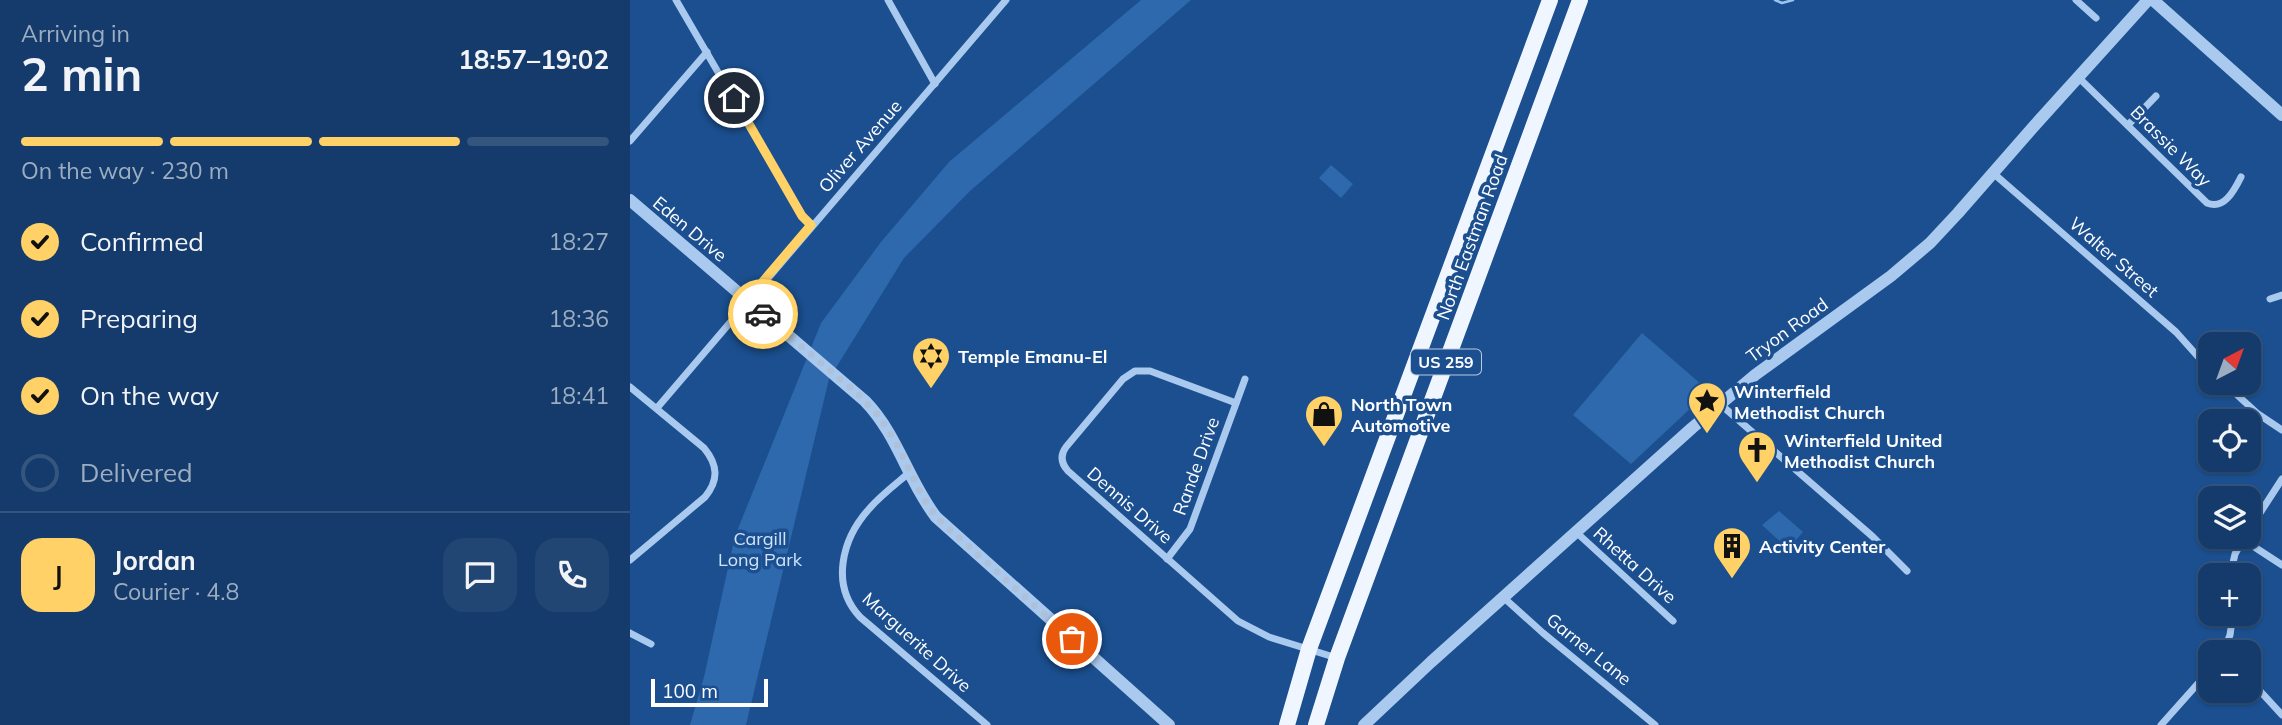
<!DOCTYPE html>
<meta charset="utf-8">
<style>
body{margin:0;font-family:Mulish,sans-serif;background:#214673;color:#f1f3f6;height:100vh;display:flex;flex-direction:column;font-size:26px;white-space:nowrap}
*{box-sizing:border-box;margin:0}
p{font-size:23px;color:#9dadc1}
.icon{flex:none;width:38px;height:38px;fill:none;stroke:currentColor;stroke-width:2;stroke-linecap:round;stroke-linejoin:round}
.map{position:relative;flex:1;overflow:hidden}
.panel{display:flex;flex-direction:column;background:#143b6b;width:630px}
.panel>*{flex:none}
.needle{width:46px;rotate:41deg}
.fabs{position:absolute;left:1568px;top:332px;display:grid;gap:14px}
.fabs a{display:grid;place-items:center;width:63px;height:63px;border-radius:14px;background:#143b6b;box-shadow:0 2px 5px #0004,0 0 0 2px #33557e;font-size:35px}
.scale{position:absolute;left:21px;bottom:18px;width:117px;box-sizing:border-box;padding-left:7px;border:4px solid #fff;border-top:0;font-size:19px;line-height:24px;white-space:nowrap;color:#fff;-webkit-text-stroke:5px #1b4f8f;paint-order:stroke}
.pin{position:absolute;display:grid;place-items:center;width:60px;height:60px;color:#fff;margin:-30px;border:4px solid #fff;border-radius:50%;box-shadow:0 2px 7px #0007}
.courier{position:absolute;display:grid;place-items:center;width:70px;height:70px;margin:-35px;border:5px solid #ffd166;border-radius:50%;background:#fff;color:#222;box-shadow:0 2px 9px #0007}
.head em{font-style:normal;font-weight:700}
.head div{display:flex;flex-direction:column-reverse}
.head{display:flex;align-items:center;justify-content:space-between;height:119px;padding:0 21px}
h1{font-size:46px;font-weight:700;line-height:52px}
.bar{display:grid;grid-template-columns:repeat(4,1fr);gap:10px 7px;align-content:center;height:84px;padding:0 21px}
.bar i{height:9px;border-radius:5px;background:#33557e}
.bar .on{background:#ffd166}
.bar p{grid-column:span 4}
.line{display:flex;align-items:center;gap:18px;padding:0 21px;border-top:2px solid #33557e}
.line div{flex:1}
.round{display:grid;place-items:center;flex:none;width:74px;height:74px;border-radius:21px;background:#214673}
ol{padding:0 21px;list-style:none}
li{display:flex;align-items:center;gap:21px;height:77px}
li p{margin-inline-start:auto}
li .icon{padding:7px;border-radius:50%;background:#ffd166;color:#111;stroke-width:4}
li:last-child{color:#9dadc1}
li i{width:38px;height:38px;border:4px solid #33557e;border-radius:50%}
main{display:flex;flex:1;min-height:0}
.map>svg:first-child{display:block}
</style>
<main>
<section class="panel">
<div class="head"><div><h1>2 min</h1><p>Arriving in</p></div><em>18:57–19:02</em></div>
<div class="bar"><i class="on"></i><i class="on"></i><i class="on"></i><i></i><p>On the way · 230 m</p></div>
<ol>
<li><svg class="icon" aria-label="check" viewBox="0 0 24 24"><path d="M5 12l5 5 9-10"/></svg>Confirmed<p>18:27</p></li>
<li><svg class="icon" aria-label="check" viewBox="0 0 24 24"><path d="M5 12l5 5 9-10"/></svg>Preparing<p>18:36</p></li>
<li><svg class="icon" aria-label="check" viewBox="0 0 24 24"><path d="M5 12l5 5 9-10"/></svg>On the way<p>18:41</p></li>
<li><i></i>Delivered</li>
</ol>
<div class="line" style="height:126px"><b class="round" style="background:#ffd166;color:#111">J</b><div><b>Jordan</b><p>Courier · 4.8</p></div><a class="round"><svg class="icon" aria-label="chat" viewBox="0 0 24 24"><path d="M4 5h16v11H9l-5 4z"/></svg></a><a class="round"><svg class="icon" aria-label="phone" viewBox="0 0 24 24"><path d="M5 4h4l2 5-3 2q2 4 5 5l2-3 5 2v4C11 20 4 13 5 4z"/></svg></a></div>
</section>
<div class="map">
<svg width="1652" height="725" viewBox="0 0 1652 725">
<rect width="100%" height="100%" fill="#1b4f8f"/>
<g fill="#2e69ad">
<polygon points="511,0 561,0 340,191 274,258 199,379 116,725 60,725 74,677 105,536 191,323 251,242 319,162"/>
<polygon points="701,165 723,184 711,198 689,178"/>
<polygon points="1012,333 1079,391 1001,464 943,415"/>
<polygon points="1149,511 1173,532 1158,549 1132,525"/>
</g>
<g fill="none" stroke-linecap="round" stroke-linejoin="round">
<polyline stroke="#9cc4f0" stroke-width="2.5" points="1145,0 1152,3 1163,0"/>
<g stroke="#a9c9ee" stroke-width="7">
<polyline points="46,0 170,213 181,225"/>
<polyline points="258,0 305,84"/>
<polyline points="1446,0 1466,18"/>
<path d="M1448,77L1577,203C1594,210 1604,191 1611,177"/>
<polyline points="1498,125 1526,96"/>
<polyline points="0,141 77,52"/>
<polyline points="1363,173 1546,332 1580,370"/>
<polyline points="1640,299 1652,295"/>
<polyline points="1594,383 1628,414 1652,430"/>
<path d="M0,387L74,448C88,465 89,480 75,497L0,560"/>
<path d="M606,403L520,371H505L493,379L436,447C430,455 431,463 438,471L608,621L639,637L707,658"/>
<polyline points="1090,404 1242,536 1277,571"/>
<polyline points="27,408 376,0"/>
<path d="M280,472C266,484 251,495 239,509C212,539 200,585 230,617L357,725"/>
<polyline points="1619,530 1652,479"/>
<polyline points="946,532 1043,621"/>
<polyline points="1609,537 1652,565"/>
<polyline points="537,559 560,529 615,379"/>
<polyline points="1600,576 1605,554 1614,538"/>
<polyline points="873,597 913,633 1025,725"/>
<polyline points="0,633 21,644"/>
<polyline points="1593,653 1600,635 1603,614"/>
<polyline points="1619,679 1652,715"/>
<polyline points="1531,725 1580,670"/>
</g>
<g stroke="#a9c9ee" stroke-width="12">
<polyline points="1523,0 1652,115"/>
<path d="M0,200L235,401C268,435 278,481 306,517L539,725"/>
<polyline points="734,725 801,662 1062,428 1125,375 1261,276 1300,243 1328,213 1405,125 1518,0"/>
</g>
<g stroke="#f0f6ff" stroke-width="16">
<polyline points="657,725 679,649 920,0"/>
<polyline points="686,725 707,658 950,0"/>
</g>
</g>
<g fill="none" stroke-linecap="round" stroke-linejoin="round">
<polyline stroke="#afc1d8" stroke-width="7" stroke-dasharray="0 12.6" points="133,314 228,394 248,415 266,442 292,496 306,517 442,639"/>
<polyline stroke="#ffd166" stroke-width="9" points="104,98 172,216 181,225 117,300 133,314"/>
</g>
<defs>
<symbol id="synagogue-pin" viewBox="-11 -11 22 30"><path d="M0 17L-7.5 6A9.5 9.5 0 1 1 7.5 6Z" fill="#ffd166" stroke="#1b4f8f"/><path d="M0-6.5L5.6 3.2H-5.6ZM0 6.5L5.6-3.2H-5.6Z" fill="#111"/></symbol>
<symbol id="sight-pin" viewBox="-11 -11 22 30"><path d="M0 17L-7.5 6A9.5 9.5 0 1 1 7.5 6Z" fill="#ffd166" stroke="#1b4f8f"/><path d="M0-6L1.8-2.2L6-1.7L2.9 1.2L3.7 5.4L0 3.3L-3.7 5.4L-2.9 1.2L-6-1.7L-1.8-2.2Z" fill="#111"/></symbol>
<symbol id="shop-pin" viewBox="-11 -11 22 30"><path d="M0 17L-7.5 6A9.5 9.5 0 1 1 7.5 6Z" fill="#ffd166" stroke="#1b4f8f"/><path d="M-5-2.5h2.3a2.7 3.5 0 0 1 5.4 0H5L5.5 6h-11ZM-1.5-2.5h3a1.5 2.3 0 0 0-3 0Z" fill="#111"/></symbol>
<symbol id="church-pin" viewBox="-11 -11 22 30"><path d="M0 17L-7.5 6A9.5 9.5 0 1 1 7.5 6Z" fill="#ffd166" stroke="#1b4f8f"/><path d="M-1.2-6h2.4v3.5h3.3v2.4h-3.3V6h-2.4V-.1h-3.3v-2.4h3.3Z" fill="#111"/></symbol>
<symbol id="building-pin" viewBox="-11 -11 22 30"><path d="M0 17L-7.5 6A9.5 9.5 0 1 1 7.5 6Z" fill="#ffd166" stroke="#1b4f8f"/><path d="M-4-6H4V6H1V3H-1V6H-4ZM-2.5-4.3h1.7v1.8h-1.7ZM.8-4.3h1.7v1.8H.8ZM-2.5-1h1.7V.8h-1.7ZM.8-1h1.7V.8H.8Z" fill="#111"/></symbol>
</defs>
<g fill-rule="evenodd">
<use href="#synagogue-pin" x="279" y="334" width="44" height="60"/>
<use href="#sight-pin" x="1055" y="379" width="44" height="60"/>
<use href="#shop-pin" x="672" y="392" width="44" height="60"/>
<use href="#church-pin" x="1105" y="428" width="44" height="60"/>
<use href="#building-pin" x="1080" y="524" width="44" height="60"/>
</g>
<g text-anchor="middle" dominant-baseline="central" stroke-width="7" stroke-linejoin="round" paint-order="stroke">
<rect fill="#1b4f8f" stroke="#bbcadd" stroke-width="2" x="781" y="349.5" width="70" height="25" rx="5"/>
<g font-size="16" font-weight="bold" fill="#fff">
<text x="816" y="362">US 259</text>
</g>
<g font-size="18" fill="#fff" stroke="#1b4f8f">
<text transform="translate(230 146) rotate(-49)">Oliver Avenue</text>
<text transform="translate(1541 146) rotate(45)">Brassie Way</text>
<text transform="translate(60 229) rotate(40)">Eden Drive</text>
<text transform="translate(842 237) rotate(-70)">North Eastman Road</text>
<text transform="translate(1484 257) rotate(41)">Walter Street</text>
<text transform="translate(1157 330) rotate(-36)">Tryon Road</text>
<text transform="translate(566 466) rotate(-70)">Rande Drive</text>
<text transform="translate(500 505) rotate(41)">Dennis Drive</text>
<text transform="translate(1005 565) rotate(42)">Rhetta Drive</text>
<text transform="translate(287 642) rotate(42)">Marguerite Drive</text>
<text transform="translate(959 649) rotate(39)">Garner Lane</text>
</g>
<g font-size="18" font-weight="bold" fill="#fff" stroke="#1b4f8f" text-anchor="start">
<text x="328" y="356">Temple Emanu-El</text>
<text x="1104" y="391">Winterfield<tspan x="1104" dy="21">Methodist Church</tspan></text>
<text x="721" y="404">North Town<tspan x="721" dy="21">Automotive</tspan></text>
<text x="1154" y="440">Winterfield United<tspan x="1154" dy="21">Methodist Church</tspan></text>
<text x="1129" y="546">Activity Center</text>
</g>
<g font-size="18" fill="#cfe3fa" stroke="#1b4f8f">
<text x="130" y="538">Cargill<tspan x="130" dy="21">Long Park</tspan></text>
</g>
</g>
</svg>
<div class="fabs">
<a><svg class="needle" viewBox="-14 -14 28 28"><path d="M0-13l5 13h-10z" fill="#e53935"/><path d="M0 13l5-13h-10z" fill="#9dadc1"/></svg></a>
<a><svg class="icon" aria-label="locate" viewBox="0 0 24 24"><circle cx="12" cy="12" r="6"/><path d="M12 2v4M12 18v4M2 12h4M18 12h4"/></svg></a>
<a><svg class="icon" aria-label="layers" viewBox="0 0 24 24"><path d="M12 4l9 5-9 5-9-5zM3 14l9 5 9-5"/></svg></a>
<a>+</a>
<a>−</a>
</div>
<div class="scale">100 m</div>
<div class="pin" style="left:442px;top:639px;background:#ea580c"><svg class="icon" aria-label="bag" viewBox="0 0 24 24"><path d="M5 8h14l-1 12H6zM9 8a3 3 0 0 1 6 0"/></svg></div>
<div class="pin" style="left:104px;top:98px;background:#1f2937"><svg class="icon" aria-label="home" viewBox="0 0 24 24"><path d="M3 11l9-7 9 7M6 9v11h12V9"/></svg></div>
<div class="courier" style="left:133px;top:314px"><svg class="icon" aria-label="car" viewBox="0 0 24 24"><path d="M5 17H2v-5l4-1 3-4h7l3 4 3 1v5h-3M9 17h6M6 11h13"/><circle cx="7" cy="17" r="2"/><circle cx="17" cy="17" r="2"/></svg></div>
</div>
</main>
